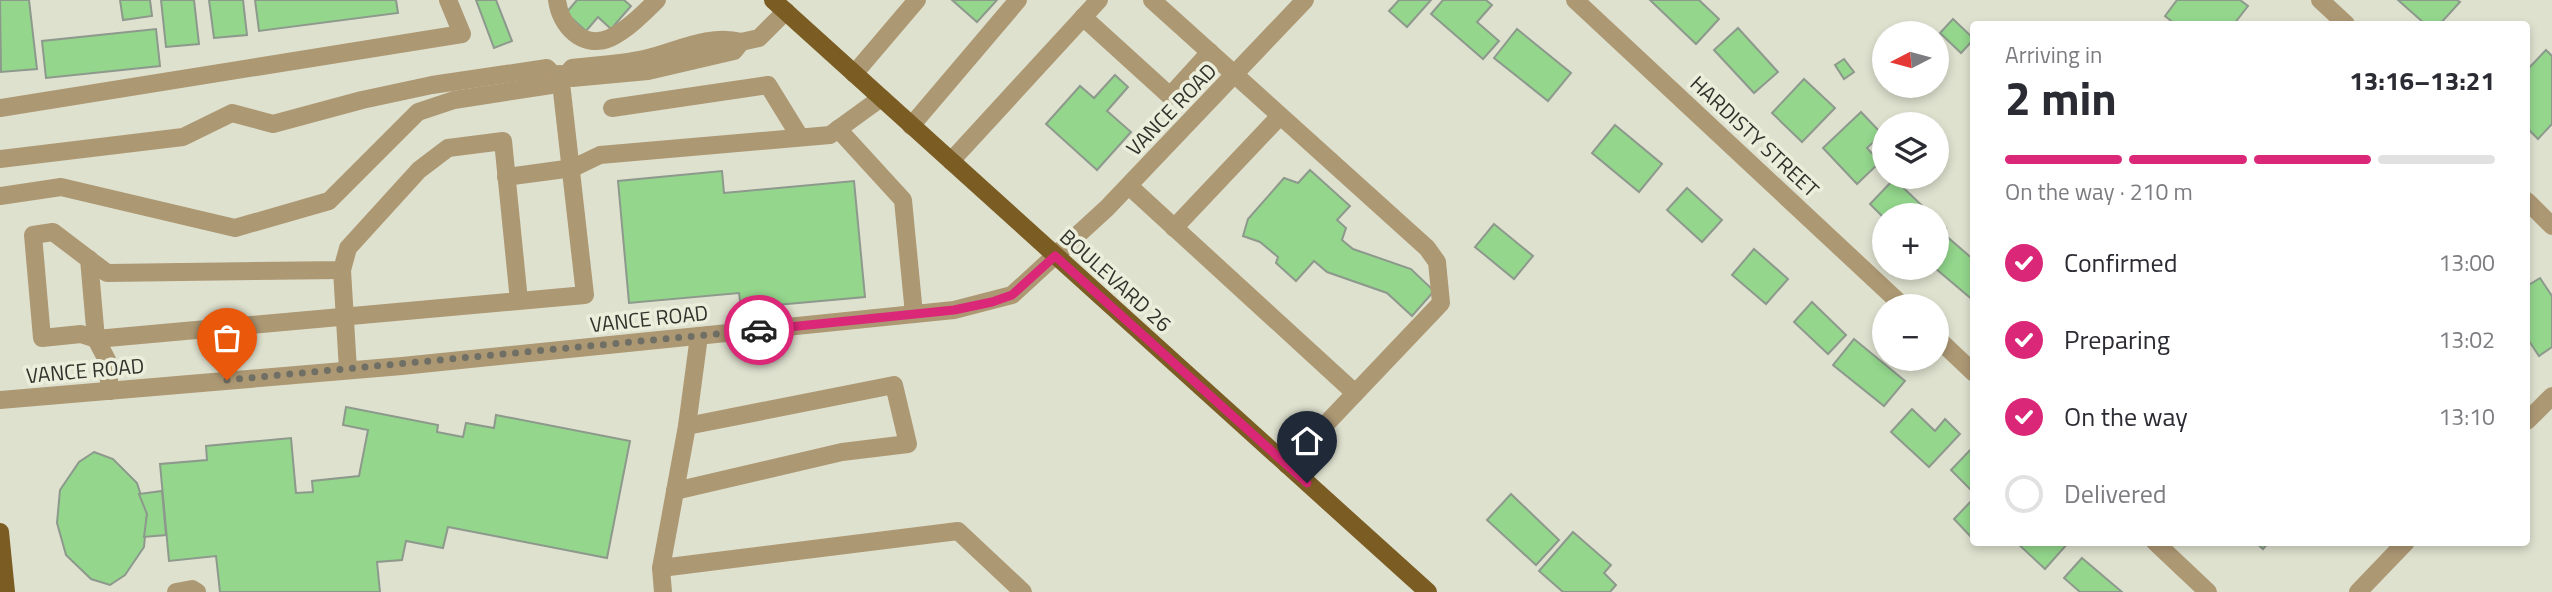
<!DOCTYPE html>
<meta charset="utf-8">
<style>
body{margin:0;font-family:"Titillium Web",sans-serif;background:#f7f7f7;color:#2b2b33;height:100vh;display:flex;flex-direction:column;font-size:26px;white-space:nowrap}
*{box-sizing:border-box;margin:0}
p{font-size:23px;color:#7c7c81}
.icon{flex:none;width:38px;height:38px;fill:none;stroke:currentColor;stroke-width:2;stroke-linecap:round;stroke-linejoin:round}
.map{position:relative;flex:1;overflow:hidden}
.sheet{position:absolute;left:1970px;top:21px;width:560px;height:525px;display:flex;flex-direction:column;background:#fff;border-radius:7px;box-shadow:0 4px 10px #0003}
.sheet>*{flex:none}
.needle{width:46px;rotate:264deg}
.fabs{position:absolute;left:1872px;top:21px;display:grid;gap:14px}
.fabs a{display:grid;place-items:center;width:77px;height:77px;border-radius:50%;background:#fff;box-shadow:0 4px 10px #0003;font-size:35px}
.pin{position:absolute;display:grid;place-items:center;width:60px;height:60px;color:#fff;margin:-72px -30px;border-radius:50% 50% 50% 0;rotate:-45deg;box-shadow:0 0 7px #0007}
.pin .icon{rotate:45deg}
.courier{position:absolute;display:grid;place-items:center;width:70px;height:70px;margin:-35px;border:5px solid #db2777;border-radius:50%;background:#fff;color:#222;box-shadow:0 2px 9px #0007}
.overview em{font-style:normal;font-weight:700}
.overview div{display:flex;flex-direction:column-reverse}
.overview{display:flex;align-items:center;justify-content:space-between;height:119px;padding:0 35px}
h1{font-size:46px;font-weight:700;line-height:52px}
.bar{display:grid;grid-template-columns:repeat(4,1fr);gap:10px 7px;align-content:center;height:84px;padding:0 35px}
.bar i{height:9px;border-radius:5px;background:#e1e1e2}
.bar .current{background:#db2777}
.bar p{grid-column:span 4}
ol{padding:0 35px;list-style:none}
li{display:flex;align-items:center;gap:21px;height:77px}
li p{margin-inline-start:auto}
li .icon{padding:7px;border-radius:50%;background:#db2777;color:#fff;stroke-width:4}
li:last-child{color:#7c7c81}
li i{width:38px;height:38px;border:4px solid #e1e1e2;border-radius:50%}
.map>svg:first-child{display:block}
</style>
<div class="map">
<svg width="2552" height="592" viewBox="0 0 2552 592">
<rect width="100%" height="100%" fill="#dfe1cf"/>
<g fill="#93d68c" stroke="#8d998c" stroke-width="2">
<polygon points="0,0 29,0 37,69 1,72"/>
<polygon points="120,0 150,0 152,16 123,20"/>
<polygon points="161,0 194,0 199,44 166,47"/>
<polygon points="209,0 243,0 247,35 214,38"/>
<polygon points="255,0 396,0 398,13 259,31"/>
<polygon points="476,0 496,0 512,41 494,48"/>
<polygon points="577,0 624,0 631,6 611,29 598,17 586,31 566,13"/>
<polygon points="952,0 997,0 977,22"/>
<polygon points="1399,0 1431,0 1407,27 1389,11"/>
<polygon points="1443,0 1486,0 1492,5 1477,22 1499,41 1483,59 1431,14"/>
<polygon points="1650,0 1699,0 1719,19 1696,44"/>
<polygon points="2177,0 2240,0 2248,6 2234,24 2175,24 2165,16"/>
<polygon points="2398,0 2457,0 2460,2 2440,24 2425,24"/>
<polygon points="1953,19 1974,39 1961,53 1940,33"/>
<polygon points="1738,28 1778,72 1754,93 1714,50"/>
<polygon points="156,29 160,66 46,78 42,41"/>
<polygon points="1517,29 1571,73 1548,101 1494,58"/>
<polygon points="2546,50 2552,56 2552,124 2538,139 2527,128 2527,70"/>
<polygon points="1844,59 1854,72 1844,79 1835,65"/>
<polygon points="1115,75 1128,87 1107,111 1131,132 1097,170 1046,124 1080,86 1094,98"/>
<polygon points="1804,79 1835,108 1802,142 1772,113"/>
<polygon points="1861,112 1882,134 1867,148 1880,162 1857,184 1823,148"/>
<polygon points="1615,125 1662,164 1639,192 1592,153"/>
<polygon points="1310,170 1350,206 1337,220 1346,228 1342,240 1353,249 1411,269 1434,291 1412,316 1387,293 1327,272 1314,261 1296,281 1276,263 1278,257 1260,242 1243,236 1248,219 1284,178 1298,183"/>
<polygon points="722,171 724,193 854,181 865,297 741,308 739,293 629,303 618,181"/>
<polygon points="1894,179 1932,215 1885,215 1885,219 1870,204"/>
<polygon points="1687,188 1722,220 1702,242 1667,210"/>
<polygon points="1937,220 1946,228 1937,238"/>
<polygon points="1494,224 1533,256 1514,279 1475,247"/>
<polygon points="1945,235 1974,260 1974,301 1935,268 1937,244"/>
<polygon points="1754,249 1788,279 1766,304 1732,275"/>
<polygon points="2540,278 2552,296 2552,347 2539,356 2527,338 2527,286"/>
<polygon points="1812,302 1846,335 1828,354 1794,322"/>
<polygon points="1854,339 1905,381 1884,406 1833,365"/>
<polygon points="346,407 438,425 437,432 463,437 466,423 494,428 496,415 630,441 607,558 448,527 443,548 406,541 402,560 377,562 380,592 220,592 216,556 169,561 160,464 207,460 206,446 291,438 296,493 313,492 312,481 359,476 368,430 343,425"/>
<polygon points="1912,409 1935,431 1945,419 1960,434 1929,467 1891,432"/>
<polygon points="1974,446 1974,493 1951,470"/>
<polygon points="94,452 113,459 137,483 147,514 144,547 125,575 110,585 91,579 66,555 57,523 60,490 79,462"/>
<polygon points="162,491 166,535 144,537 147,514 139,494"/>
<polygon points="1511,494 1559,540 1536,565 1487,520"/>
<polygon points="1974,498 1974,536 1972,538 1954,519"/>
<polygon points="1573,532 1611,565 1604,573 1616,585 1610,592 1563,592 1539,571"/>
<polygon points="2016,542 2069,542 2045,569"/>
<polygon points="2255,542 2269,542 2263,549"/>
<polygon points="2082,558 2122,592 2080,592 2064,578"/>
</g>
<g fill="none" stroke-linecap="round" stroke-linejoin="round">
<g stroke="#ad9874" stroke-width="18">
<path d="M557,0C560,25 582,50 610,38C627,30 644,13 657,0"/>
<polyline points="1152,0 1427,248 1437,262 1441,303 1287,465"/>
<polyline points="1575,0 1903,306"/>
<polyline points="2320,0 2346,24"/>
<polyline points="1083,17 1170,96 1210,52"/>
<polyline points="741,42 759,38 786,11"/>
<polyline points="854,74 917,0"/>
<path d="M554,75L567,74L572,78L648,71L734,51L741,42C709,33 675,52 644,59C621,64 596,65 572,68L567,74"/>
<polyline points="0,108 462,34 448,0"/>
<polyline points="612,108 768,85 800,137"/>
<polyline points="911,126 1018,0"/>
<polyline points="838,129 903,200 914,314"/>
<polyline points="0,159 183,137 232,113 273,124 362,100 432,85 547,68 554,75"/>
<polyline points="951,161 1099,0"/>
<polyline points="506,177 573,168 600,155 830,135 881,98"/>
<polyline points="1129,186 1355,393"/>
<polyline points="0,196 61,187 235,228 329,201 418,112 454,100 551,85 554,75"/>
<polyline points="2527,201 2552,226"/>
<polyline points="1174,228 1280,116"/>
<polyline points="89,259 96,339 107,360 110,391"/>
<polyline points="342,270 348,370"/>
<polyline points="519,301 503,141 448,148 419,170 348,248 342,270 107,273 53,232 33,235 42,338 81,334 96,339 585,295 560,74"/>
<polyline points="1937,338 1974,373"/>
<polyline points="0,400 402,366 954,310 1012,295 1107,208 1305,0"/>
<polyline points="2527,421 2552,396"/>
<polyline points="675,491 842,452 908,444 894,385 687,426"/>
<polyline points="2155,542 2208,592"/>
<polyline points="661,568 958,531 1023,592"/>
<polyline points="176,592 192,589 197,592"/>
<polyline points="663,592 661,568 687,426 699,336"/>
<polyline points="2358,592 2406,542"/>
</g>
<g stroke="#7b5d24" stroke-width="18">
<polyline points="773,0 1428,592"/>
<polyline points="0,532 6,592"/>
</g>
</g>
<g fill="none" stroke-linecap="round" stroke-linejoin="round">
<polyline stroke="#6f6f65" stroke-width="7" stroke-dasharray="0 12.6" points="227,380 759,330"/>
<polyline stroke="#db2777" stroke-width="9" points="759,330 954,310 992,302 1012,295 1055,256 1307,483"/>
</g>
<g text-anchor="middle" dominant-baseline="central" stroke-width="7" stroke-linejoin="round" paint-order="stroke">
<g font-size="21" fill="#32322c" stroke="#eceedc">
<text transform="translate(1171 109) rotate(-46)">VANCE ROAD</text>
<text transform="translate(1755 136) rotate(43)">HARDISTY STREET</text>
<text transform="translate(1116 280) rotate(42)">BOULEVARD 26</text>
<text transform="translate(649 318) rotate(-6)">VANCE ROAD</text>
<text transform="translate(85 370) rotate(-5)">VANCE ROAD</text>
</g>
</g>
</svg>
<div class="fabs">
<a><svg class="needle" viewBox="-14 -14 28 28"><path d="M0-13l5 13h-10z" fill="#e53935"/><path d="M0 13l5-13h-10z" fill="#7c7c81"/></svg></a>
<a><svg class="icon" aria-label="layers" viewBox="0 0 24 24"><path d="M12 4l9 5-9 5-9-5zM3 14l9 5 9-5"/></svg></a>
<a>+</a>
<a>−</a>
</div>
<div class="pin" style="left:227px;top:380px;background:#ea580c"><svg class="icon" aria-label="bag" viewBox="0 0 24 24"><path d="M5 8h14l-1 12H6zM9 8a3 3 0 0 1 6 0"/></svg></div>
<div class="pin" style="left:1307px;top:483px;background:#1f2937"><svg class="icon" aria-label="home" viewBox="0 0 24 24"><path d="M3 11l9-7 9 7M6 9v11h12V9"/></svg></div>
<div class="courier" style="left:759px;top:330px"><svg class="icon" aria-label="car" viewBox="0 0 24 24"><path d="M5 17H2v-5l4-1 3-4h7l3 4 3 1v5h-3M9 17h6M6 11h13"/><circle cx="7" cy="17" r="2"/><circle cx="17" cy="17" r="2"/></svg></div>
<section class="sheet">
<div class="overview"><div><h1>2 min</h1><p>Arriving in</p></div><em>13:16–13:21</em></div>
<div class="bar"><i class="current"></i><i class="current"></i><i class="current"></i><i></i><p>On the way · 210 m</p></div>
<ol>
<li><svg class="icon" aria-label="check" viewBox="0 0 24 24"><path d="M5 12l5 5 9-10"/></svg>Confirmed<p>13:00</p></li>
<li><svg class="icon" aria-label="check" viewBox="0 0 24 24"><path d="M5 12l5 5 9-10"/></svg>Preparing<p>13:02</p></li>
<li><svg class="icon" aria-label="check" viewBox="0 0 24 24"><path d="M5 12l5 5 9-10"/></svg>On the way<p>13:10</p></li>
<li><i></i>Delivered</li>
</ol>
</section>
</div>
